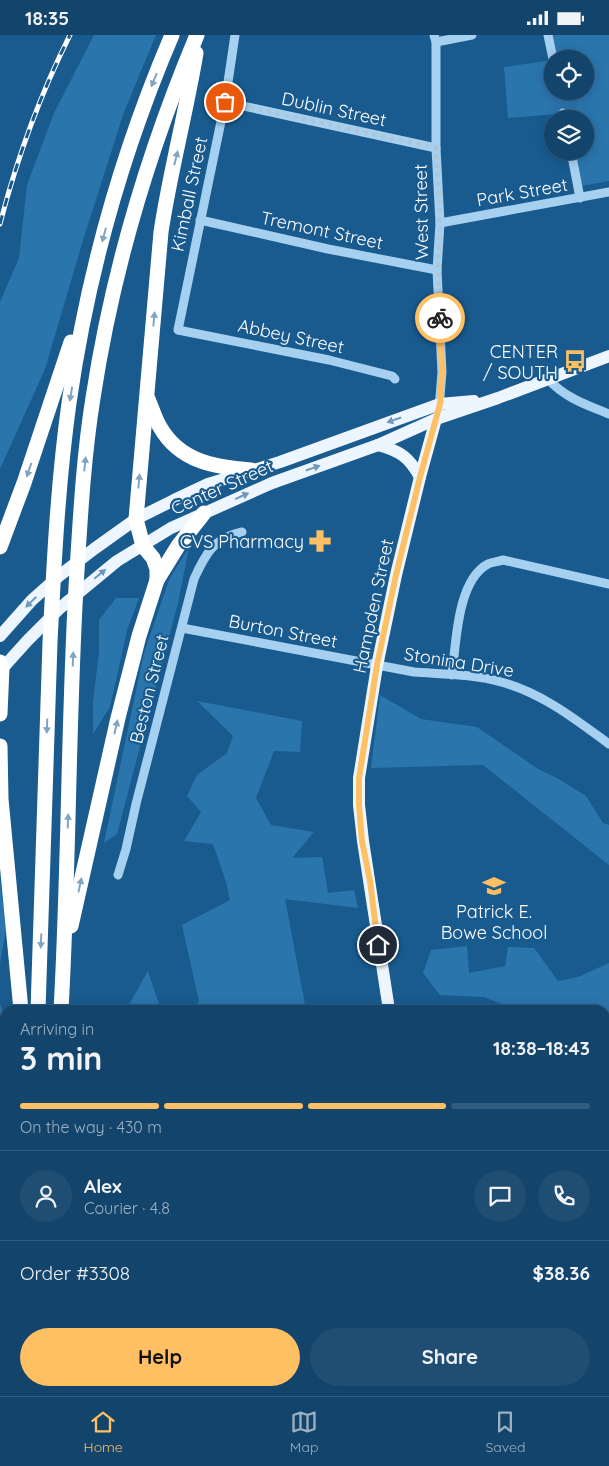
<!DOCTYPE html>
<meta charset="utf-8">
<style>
body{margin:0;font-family:Quicksand,sans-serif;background:#204e73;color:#f1f3f6;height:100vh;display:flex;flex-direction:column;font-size:19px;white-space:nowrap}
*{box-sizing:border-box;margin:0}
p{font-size:16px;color:#9db0c1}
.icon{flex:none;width:28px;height:28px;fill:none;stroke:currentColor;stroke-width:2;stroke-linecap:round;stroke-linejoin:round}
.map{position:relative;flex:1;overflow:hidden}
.drawer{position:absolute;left:0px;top:970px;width:610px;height:391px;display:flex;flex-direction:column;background:#13446b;border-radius:15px 15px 0 0;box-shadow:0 2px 12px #0003,0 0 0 1px #325c7e}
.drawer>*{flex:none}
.buttons{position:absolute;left:544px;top:15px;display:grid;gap:10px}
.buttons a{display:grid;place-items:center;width:50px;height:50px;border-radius:50%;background:#13446b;box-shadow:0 2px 12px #0003,0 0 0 1px #325c7e;font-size:25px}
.pin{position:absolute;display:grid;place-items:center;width:42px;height:42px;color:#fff;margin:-21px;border:2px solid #fff;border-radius:50%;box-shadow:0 1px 5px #0007}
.courier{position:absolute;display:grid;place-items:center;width:50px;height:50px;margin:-25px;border:4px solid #ffbf63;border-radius:50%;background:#fff;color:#222;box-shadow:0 1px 6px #0007}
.head em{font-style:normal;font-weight:800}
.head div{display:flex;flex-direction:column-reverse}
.head{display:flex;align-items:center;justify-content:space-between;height:85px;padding:0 20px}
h1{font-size:32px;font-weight:800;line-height:38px}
.bar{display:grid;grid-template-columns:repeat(4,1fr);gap:8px 5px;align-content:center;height:60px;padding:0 20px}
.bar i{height:6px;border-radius:4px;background:#325c7e}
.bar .active{background:#ffbf63}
.bar p{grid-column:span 4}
.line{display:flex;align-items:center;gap:12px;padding:0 20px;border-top:1px solid #325c7e}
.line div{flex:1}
.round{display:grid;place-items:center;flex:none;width:52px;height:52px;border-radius:26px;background:#204e73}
.action{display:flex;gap:10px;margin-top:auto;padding:10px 20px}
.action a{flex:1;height:58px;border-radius:30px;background:#ffbf63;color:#111;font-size:20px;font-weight:800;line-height:58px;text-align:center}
.action a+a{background:#204e73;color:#f1f3f6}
.status{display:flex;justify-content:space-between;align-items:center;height:35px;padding:0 25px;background:#13446b;direction:ltr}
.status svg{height:14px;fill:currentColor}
.tabs{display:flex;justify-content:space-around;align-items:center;height:70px;border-top:1px solid #325c7e;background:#13446b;font-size:14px;color:#9db0c1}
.tabs a{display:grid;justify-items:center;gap:2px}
.tabs .active{color:#ffbf63}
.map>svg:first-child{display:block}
</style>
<div class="status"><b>18:35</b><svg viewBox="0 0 49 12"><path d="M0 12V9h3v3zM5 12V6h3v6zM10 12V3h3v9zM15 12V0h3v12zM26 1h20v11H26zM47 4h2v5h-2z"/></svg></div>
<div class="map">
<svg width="609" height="1361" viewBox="0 0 609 1361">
<rect width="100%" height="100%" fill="#195b8f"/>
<g fill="#2b75ad">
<polygon points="94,0 156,0 124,77 84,202 45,334 0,434 0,267 19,223 27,150 54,78"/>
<polygon points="551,0 609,0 609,146 581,151 576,116 585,116 585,84 571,84 569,78 508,83 504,32 552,25 552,56 585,56 585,24 554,24"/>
<polygon points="189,512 178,568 117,799 104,808 144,618 169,545"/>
<polygon points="116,563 139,563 127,595 110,672 93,699 93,667 99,617 99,585"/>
<polygon points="380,660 421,684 477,692 538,734 557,743 586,761 603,788 609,790 609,830 483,730 371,733"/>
<polygon points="197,666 302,686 300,717 274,716 256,763 271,790 314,797 292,823 322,822 328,858 354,855 358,873 285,864 306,975 192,975 199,966 182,890 230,865 226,847 213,809 184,806 201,777 187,761 197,740 227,718 233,701"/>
<polygon points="0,845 6,894 0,929"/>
<polygon points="467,911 469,938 505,931 508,912 534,913 558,946 578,942 609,928 609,1013 605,1015 605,975 516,975 484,962 440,960 423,938 431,915"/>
<polygon points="148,936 161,975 127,975 127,973"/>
<polygon points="0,969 5,981 5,1103 0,1134"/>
<polygon points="36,1356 121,1356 121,1361 35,1361"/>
</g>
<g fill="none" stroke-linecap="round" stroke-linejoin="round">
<g stroke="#a6d0ef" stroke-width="9">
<polyline points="235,0 225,67 178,295 329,325 392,341 395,344"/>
<polyline points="434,0 436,7 436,113 440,188 437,235 442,337 439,374"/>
<polyline points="548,0 553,24"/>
<polyline points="436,7 472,0"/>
<polyline points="225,67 436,113"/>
<polyline points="563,78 564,84"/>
<polyline points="571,116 580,163"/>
<polyline points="200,185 328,214 437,235"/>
<polyline points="440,188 609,157"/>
<path d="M548,344C565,363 587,370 609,379"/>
<path d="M182,593L414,637C440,639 475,639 501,647C542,658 575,684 609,709"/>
<path d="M452,640C456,609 457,545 488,529C492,527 498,527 503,525L609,549"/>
<path d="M118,840L126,814L136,769L194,544C205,520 213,503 242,497"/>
<polyline points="605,1075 609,1074"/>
<polyline points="605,1275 609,1274"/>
<polyline points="605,1303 609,1321"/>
<polyline points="292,1356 313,1361"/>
</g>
<g stroke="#edf6ff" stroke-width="12">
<path d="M378,410C400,416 409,422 420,442"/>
<polyline points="0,601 32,565 59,541 94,514 136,484 174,465 208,449 280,427 440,369 474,366"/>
<polyline points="0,636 28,605 60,573 117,526 171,493 272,448 378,410 436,384 498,363 609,321"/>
<polyline points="389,975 363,806 359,770 359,743 377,631 396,540 420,442 436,384"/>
<polyline points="478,1356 479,1361"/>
</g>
<g stroke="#fff" stroke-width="15">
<path d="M148,364C152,373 155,384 160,392C180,427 215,432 251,435"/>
<polyline points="0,512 24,448 71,307"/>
<polyline points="157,545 178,511 204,478"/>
<polyline points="0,627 2,633 0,679"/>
<polyline points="0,711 1,764 21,975"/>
<path d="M71,891L118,683L139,601L157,545V534L153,523L143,511L136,484L161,197C170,137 186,78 196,18"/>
<path d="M38,975C43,852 45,729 50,607C54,527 58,447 69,368C87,242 122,117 172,0"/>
<path d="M61,975C69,834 68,693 76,552C80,489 83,425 93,363C112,238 148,117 197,0"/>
<polyline points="0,1251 5,1229"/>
<polyline points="1,1361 5,1347"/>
<polyline points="26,1361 27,1356"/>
</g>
<defs>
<path id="rail" d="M0,189C17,123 40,60 70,0"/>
</defs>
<use href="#rail" stroke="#fff" stroke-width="5"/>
<use href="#rail" stroke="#195b8f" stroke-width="3" stroke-dasharray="9" stroke-linecap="butt"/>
</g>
<defs><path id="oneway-solid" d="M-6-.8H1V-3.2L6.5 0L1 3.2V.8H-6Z" transform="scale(1.25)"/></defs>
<g fill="#80a5c1">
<use href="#oneway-solid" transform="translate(154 45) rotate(112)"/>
<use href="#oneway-solid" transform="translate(176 123) rotate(-76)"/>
<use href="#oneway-solid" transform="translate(104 200) rotate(105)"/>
<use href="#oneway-solid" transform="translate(154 284) rotate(-85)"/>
<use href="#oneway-solid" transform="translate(71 359) rotate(99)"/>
<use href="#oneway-solid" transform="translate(85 429) rotate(-84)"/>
<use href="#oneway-solid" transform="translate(29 435) rotate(109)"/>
<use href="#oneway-solid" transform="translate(139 446) rotate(-85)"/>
<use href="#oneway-solid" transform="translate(73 624) rotate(-88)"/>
<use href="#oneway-solid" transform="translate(47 691) rotate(92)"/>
<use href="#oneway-solid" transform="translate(116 692) rotate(-77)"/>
<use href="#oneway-solid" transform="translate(68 786) rotate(-88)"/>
<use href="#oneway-solid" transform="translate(80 850) rotate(-78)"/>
<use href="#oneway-solid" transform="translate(41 906) rotate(92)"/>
</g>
<g fill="#6e99bc">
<use href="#oneway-solid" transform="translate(394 385) rotate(161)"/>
<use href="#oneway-solid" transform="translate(313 433) rotate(-19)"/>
<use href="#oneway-solid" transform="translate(242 461) rotate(-24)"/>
<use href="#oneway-solid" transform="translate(100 539) rotate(-40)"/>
<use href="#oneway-solid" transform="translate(31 567) rotate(135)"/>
</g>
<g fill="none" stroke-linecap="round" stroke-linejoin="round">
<polyline stroke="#aec6d8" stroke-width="5" stroke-dasharray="0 9" points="225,67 436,113 440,188 438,235 440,283"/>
<polyline stroke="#ffbf63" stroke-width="6" points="378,910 370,846 362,806 359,770 359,743 377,630 396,540 420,442 440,369 442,337 440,283"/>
</g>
<defs>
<symbol id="bus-bare" viewBox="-9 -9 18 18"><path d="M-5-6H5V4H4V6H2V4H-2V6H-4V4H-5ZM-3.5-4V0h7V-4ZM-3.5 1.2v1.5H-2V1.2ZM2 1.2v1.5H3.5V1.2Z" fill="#ffbf63" stroke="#195b8f" stroke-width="2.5" paint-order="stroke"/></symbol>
<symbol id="pharmacy-bare" viewBox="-9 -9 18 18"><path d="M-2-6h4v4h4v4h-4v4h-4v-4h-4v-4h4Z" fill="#ffbf63" stroke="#195b8f" stroke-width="2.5" paint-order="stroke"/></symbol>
<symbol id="school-bare" viewBox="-9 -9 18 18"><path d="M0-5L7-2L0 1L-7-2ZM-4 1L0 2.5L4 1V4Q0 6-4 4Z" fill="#ffbf63" stroke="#195b8f" stroke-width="2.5" paint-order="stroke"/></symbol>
</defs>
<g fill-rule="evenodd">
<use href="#bus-bare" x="559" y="310" width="32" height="32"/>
<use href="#pharmacy-bare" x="304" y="490" width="32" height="32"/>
<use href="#school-bare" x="478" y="835" width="32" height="32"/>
</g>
<g text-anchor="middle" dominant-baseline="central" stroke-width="4.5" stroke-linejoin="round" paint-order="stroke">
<g font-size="18" fill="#fff" stroke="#195b8f">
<text transform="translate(334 74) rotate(12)">Dublin Street</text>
<text transform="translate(522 157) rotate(-10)">Park Street</text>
<text transform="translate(189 159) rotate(-78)">Kimball Street</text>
<text transform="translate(421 177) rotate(-91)">West Street</text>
<text transform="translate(322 195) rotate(12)">Tremont Street</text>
<text transform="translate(291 301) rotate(12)">Abbey Street</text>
<text transform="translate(222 452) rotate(-24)">Center Street</text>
<text transform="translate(373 571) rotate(-78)">Hampden Street</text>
<text transform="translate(283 596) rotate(11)">Burton Street</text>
<text transform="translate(459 627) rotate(9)">Stonina Drive</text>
<text transform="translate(149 654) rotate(-76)">Beston Street</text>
</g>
<g font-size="18" fill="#fff" stroke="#195b8f" text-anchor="end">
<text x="558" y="316">CENTER<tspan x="558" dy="21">/ SOUTH</tspan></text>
<text x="304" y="506">CVS Pharmacy</text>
<text x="494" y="876" text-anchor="middle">Patrick E.<tspan x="494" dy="21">Bowe School</tspan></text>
</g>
</g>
</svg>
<div class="buttons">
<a><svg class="icon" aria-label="locate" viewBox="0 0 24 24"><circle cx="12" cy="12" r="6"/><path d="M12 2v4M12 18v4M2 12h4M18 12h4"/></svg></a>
<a><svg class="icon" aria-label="layers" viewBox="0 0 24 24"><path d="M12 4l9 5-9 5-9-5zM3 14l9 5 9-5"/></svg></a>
</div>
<div class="pin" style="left:225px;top:67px;background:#ea580c"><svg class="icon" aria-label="bag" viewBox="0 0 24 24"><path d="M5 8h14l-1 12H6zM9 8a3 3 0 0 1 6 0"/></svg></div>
<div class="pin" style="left:378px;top:910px;background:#1f2937"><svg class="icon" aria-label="home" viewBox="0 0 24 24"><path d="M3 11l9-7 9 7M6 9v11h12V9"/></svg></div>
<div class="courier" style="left:440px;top:283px"><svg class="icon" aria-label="bike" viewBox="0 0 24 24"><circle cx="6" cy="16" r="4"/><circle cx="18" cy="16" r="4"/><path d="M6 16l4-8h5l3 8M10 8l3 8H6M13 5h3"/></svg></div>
<section class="drawer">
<div class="head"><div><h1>3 min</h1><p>Arriving in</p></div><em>18:38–18:43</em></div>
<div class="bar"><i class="active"></i><i class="active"></i><i class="active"></i><i></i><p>On the way · 430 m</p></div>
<div class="line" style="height:90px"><a class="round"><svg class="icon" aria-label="person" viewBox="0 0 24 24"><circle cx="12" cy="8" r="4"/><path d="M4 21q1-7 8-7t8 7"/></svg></a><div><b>Alex</b><p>Courier · 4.8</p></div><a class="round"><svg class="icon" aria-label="chat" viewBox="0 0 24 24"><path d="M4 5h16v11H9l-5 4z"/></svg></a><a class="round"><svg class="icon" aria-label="phone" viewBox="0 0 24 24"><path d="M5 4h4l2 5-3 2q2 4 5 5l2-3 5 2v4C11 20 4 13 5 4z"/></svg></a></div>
<div class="line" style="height:65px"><div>Order #3308</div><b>$38.36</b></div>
<div class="action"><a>Help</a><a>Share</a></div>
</section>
</div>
<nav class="tabs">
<a class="active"><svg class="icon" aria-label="home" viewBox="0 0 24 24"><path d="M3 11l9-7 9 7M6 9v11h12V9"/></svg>Home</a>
<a><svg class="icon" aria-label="map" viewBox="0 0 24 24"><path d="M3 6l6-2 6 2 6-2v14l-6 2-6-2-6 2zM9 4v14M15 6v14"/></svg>Map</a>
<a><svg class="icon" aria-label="saved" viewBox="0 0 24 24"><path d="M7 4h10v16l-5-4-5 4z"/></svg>Saved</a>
</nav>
